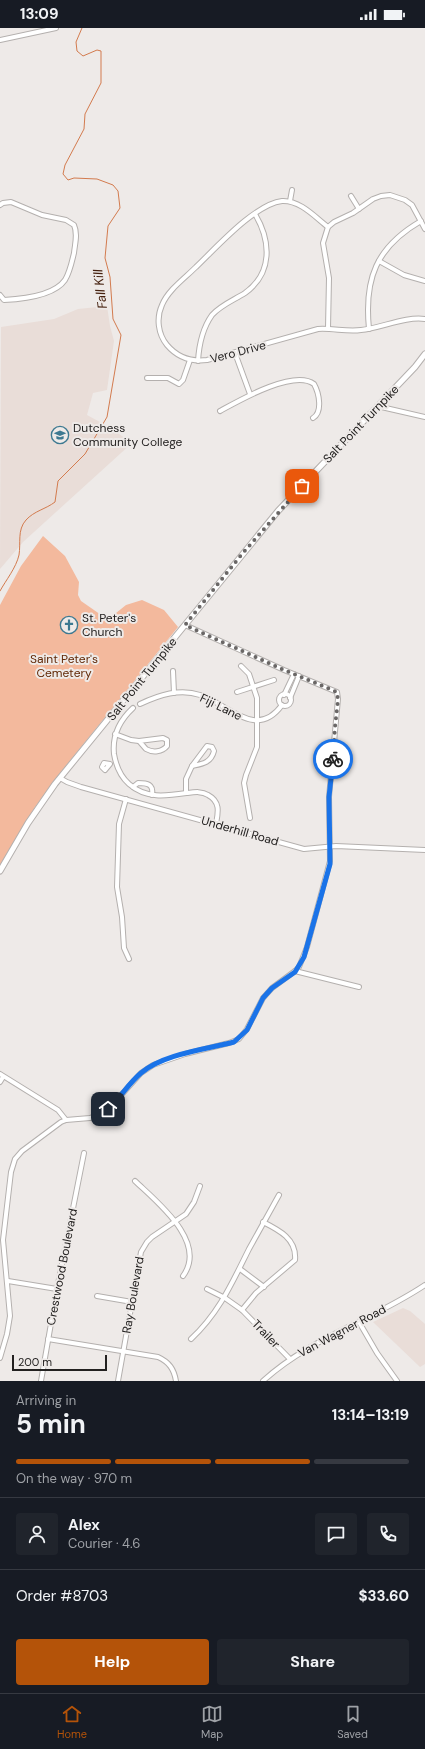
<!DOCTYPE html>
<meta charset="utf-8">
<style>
body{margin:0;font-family:"DM Sans",sans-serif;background:#20242c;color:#f1f3f6;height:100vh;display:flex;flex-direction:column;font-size:15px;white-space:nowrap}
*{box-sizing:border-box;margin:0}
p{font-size:13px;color:#9ea1a6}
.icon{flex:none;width:22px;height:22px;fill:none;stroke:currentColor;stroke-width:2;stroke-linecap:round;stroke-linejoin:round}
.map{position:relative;height:1353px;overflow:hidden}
.side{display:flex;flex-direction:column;background:#171b24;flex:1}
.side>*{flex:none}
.scale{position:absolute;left:12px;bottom:10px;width:95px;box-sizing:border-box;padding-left:4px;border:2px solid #232120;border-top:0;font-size:11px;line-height:14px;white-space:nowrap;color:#232120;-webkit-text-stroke:3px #eeeae8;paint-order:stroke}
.pin{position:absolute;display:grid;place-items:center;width:34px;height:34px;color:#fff;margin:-17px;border-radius:8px;box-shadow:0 2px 6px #0006}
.courier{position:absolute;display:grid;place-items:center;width:40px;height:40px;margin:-20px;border:3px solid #1a73e8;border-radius:50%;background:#fff;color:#222;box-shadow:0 1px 5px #0007}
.overview em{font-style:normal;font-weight:700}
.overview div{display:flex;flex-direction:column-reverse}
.overview{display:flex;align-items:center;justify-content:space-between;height:68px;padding:0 16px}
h1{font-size:26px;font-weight:700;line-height:30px}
.bar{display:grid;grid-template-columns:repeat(4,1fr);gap:6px 4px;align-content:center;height:48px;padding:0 16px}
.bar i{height:5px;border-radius:3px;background:#363941}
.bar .selected{background:#b45309}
.bar p{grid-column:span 4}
.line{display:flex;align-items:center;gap:10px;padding:0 16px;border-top:1px solid #363941}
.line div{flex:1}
.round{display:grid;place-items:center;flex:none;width:42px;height:42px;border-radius:4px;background:#20242c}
.cta{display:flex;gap:8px;margin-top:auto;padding:8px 16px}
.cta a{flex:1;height:46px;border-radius:4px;background:#b45309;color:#fff;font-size:16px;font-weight:700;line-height:46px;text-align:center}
.cta a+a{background:#20242c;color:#f1f3f6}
.status{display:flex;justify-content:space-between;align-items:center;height:28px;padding:0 20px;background:#171b24;direction:ltr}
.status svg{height:11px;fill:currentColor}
.dock{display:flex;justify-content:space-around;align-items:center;height:56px;border-top:1px solid #363941;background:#171b24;font-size:11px;color:#9ea1a6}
.dock a{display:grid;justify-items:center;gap:2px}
.dock .selected{color:#b45309}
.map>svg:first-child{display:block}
</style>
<div class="status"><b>13:09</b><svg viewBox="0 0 49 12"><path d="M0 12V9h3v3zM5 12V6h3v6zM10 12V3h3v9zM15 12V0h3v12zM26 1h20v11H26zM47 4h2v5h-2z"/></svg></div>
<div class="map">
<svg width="425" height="1353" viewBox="0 0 425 1353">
<rect width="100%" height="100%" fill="#eeeae8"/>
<g fill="#e9ddd8">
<polygon points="107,278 110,298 114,313 107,362 93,365 87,387 109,399 132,415 23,514 0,541 1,299 54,291 78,281"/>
<polygon points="403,1280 410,1283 425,1296 425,1336 420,1339 373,1294"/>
</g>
<polygon fill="#f3b99d" points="43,508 65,528 79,554 78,567 81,573 104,589 111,589 126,577 142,572 164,582 178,599 60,745 35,779 0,837 0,577 21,538"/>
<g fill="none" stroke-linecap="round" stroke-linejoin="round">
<path stroke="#d37b4e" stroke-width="1" d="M0,563C6,552 16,540 19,527C21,515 17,502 26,492C34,483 46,481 55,474L58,453L85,426L107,389L121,307L113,291L110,249L105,230L108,198L120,180L118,163L113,157L97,151L74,150L68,152L63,146L65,137L84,101L85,86L101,55V23L97,22L83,28L77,23L76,14L82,0"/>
<defs>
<g id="minor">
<polyline points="0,12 56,0"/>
<polyline points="351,168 359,181"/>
<polyline points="290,173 292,162"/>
<path d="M0,177L3,175L11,174L42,187L66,192L74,197C78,206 75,215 74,225C72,233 70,244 65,252C54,268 23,271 4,272L0,267"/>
<path d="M328,199C315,189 300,172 282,173C255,176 216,220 196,239C185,250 168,262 162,277C156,290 158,306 167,317C178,330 191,334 207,332L318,301C333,300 347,304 361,302C381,300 406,288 425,291"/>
<polyline points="379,233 404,247 425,253"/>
<polyline points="328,300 329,250 323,215 328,199 334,194 353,185 373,171 381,168 390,167 405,172 412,177 425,201"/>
<path d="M369,301C364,251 376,219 421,193"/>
<polyline points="235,325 250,366"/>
<path d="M198,333C199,317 202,301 212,287C221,277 234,272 245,265C273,245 271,213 255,186"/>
<polyline points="147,350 168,350 179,356 183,352 190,332"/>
<polyline points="377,378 425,389"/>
<path d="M220,383C240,372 294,341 314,356C319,365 323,384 313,390"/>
<polyline points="241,638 249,646 257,670 257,719 246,747 244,755 250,790"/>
<polyline points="173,643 174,665"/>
<polyline points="237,664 274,652"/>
<circle cx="285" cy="672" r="6"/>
<polyline points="284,667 294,646"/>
<polyline points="290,670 299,648"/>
<path d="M140,676C159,667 180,660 200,667C227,675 256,713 282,677"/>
<path d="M133,680C119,693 112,707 114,726C116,738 120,748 129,756C146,771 166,768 187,765C195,764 202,763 208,767C221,774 218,785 216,796"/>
<polyline points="115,706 131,712 139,713"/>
<path d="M163,710L167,712V718C162,724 153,725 146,721L139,713Z"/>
<path d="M207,718L212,719L214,723C211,735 202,736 192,738Z"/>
<polygon points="104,735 110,736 105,742 102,739"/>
<polyline points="60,750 67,754 81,759 304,821 336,818 425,822"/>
<path d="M133,759L138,755C147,755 154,756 152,767"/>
<polyline points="186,765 186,751 192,738"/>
<polyline points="126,771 119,796 117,859 122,889 124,920 129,931"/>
<polyline points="295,943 359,959"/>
<polyline points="0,1046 58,1082 66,1092"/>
<polyline points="0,1054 3,1049"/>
<path d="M135,1153C157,1174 208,1214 183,1248"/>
<polyline points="240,1241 264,1259"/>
<polyline points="8,1253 57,1261"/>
<polyline points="207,1261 225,1270 242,1282 290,1331"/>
<polyline points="97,1268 132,1274"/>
<path d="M242,1282L256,1265L295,1232C297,1211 279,1202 263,1194"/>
<polyline points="359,1294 377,1325 397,1353"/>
<path d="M48,1311L158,1329C169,1334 174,1341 176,1353"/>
<path d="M191,1311C219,1285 232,1255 249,1221C259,1203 269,1185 279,1167"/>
<polyline points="0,1330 7,1306 10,1288 3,1212 11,1144 15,1131 22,1123 61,1094 66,1092 90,1090 103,1085 114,1075 141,1045 153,1037 185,1026 229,1015 239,1011 247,1001 263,970 272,960 295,943 299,939 307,919 330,833 329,769 338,671 337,664 284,642 185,597"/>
<polyline points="41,1353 57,1261 84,1125"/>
<polyline points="118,1353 141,1224 147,1214 152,1209 186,1186 194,1174 200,1158"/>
<path d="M263,1353C310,1310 373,1292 425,1257"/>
</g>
<polyline id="major" points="0,843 28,795 55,756 278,483 415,339 425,326"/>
</defs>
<use href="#minor" stroke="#b4b0ae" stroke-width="6"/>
<use href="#major" stroke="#b4b0ae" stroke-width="7"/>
<use href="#minor" stroke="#fff" stroke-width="4"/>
<use href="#major" stroke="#fff" stroke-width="5"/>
</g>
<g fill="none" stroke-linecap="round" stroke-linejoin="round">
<polyline stroke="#6a6766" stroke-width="4" stroke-dasharray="0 7.2" points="302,458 242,526 185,597 284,642 337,664 338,672 335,699 333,731"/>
<path stroke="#1a73e8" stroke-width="5" d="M108,1081C120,1070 129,1055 141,1045C163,1026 207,1021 234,1014L247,1002L263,970L272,960L295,944L304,929L330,836L329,769L333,731"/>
</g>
<defs>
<symbol id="university-ring" viewBox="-11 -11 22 22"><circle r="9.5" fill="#eeeae8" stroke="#3d7991" stroke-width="1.5"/><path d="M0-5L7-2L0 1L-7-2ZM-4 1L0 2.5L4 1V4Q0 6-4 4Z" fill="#3d7991"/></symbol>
<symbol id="church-ring" viewBox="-11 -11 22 22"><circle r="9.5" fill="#eeeae8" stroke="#3d7991" stroke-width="1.5"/><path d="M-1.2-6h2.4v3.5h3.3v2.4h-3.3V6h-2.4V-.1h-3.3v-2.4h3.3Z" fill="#3d7991"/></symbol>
</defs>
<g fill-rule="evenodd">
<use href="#university-ring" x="50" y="397" width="20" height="20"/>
<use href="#church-ring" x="59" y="587" width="20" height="20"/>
</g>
<g text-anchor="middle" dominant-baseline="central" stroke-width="4" stroke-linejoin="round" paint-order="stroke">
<g font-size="12" fill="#232120" stroke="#eeeae8">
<text transform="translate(238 324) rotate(-15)">Vero Drive</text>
<text transform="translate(361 396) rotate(-46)">Salt Point Turnpike</text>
<text transform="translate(142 651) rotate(-51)">Salt Point Turnpike</text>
<text transform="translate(221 679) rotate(26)">Fiji Lane</text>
<text transform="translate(240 803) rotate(16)">Underhill Road</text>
<text transform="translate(62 1239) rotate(-79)">Crestwood Boulevard</text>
<text transform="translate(133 1267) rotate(-80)">Ray Boulevard</text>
<text transform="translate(342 1303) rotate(-28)">Van Wagner Road</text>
<text transform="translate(266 1306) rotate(46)">Trailer</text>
</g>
<g font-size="12" fill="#232120" stroke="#eeeae8" text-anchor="start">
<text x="73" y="400">Dutchess<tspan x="73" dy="14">Community College</tspan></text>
<text x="82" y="590">St. Peter's<tspan x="82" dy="14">Church</tspan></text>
</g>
<g font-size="12" fill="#622907" stroke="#eeeae8">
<text x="64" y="631">Saint Peter's<tspan x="64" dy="14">Cemetery</tspan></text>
</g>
<g font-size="13" font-style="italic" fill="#45210f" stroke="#eeeae8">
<text transform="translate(100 261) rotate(-97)">Fall Kill</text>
</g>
</g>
</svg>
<div class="scale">200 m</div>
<div class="pin" style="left:302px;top:458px;background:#ea580c"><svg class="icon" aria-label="bag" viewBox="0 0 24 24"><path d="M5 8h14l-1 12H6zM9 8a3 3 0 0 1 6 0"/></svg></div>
<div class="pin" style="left:108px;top:1081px;background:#1f2937"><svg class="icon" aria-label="home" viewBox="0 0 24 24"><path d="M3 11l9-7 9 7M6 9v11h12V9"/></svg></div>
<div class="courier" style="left:333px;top:731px"><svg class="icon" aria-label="bike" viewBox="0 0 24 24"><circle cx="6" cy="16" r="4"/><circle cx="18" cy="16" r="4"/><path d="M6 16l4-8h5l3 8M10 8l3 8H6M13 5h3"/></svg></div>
</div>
<section class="side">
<div class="overview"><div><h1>5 min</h1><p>Arriving in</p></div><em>13:14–13:19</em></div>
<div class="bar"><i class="selected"></i><i class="selected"></i><i class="selected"></i><i></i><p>On the way · 970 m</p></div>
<div class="line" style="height:72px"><a class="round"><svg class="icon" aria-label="person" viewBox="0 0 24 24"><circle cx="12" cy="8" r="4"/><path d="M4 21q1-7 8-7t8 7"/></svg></a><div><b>Alex</b><p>Courier · 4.6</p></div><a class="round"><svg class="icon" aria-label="chat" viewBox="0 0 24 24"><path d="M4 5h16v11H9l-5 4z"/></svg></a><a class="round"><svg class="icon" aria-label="phone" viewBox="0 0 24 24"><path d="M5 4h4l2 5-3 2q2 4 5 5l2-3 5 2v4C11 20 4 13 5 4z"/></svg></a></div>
<div class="line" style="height:52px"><div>Order #8703</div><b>$33.60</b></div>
<div class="cta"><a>Help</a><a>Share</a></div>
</section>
<nav class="dock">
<a class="selected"><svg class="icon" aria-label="home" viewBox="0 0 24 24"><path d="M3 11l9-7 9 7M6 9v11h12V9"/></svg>Home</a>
<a><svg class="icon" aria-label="map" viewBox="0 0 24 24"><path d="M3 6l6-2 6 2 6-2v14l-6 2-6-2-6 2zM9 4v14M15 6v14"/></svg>Map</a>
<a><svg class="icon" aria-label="saved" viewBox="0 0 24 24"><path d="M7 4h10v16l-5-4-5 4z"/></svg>Saved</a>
</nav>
